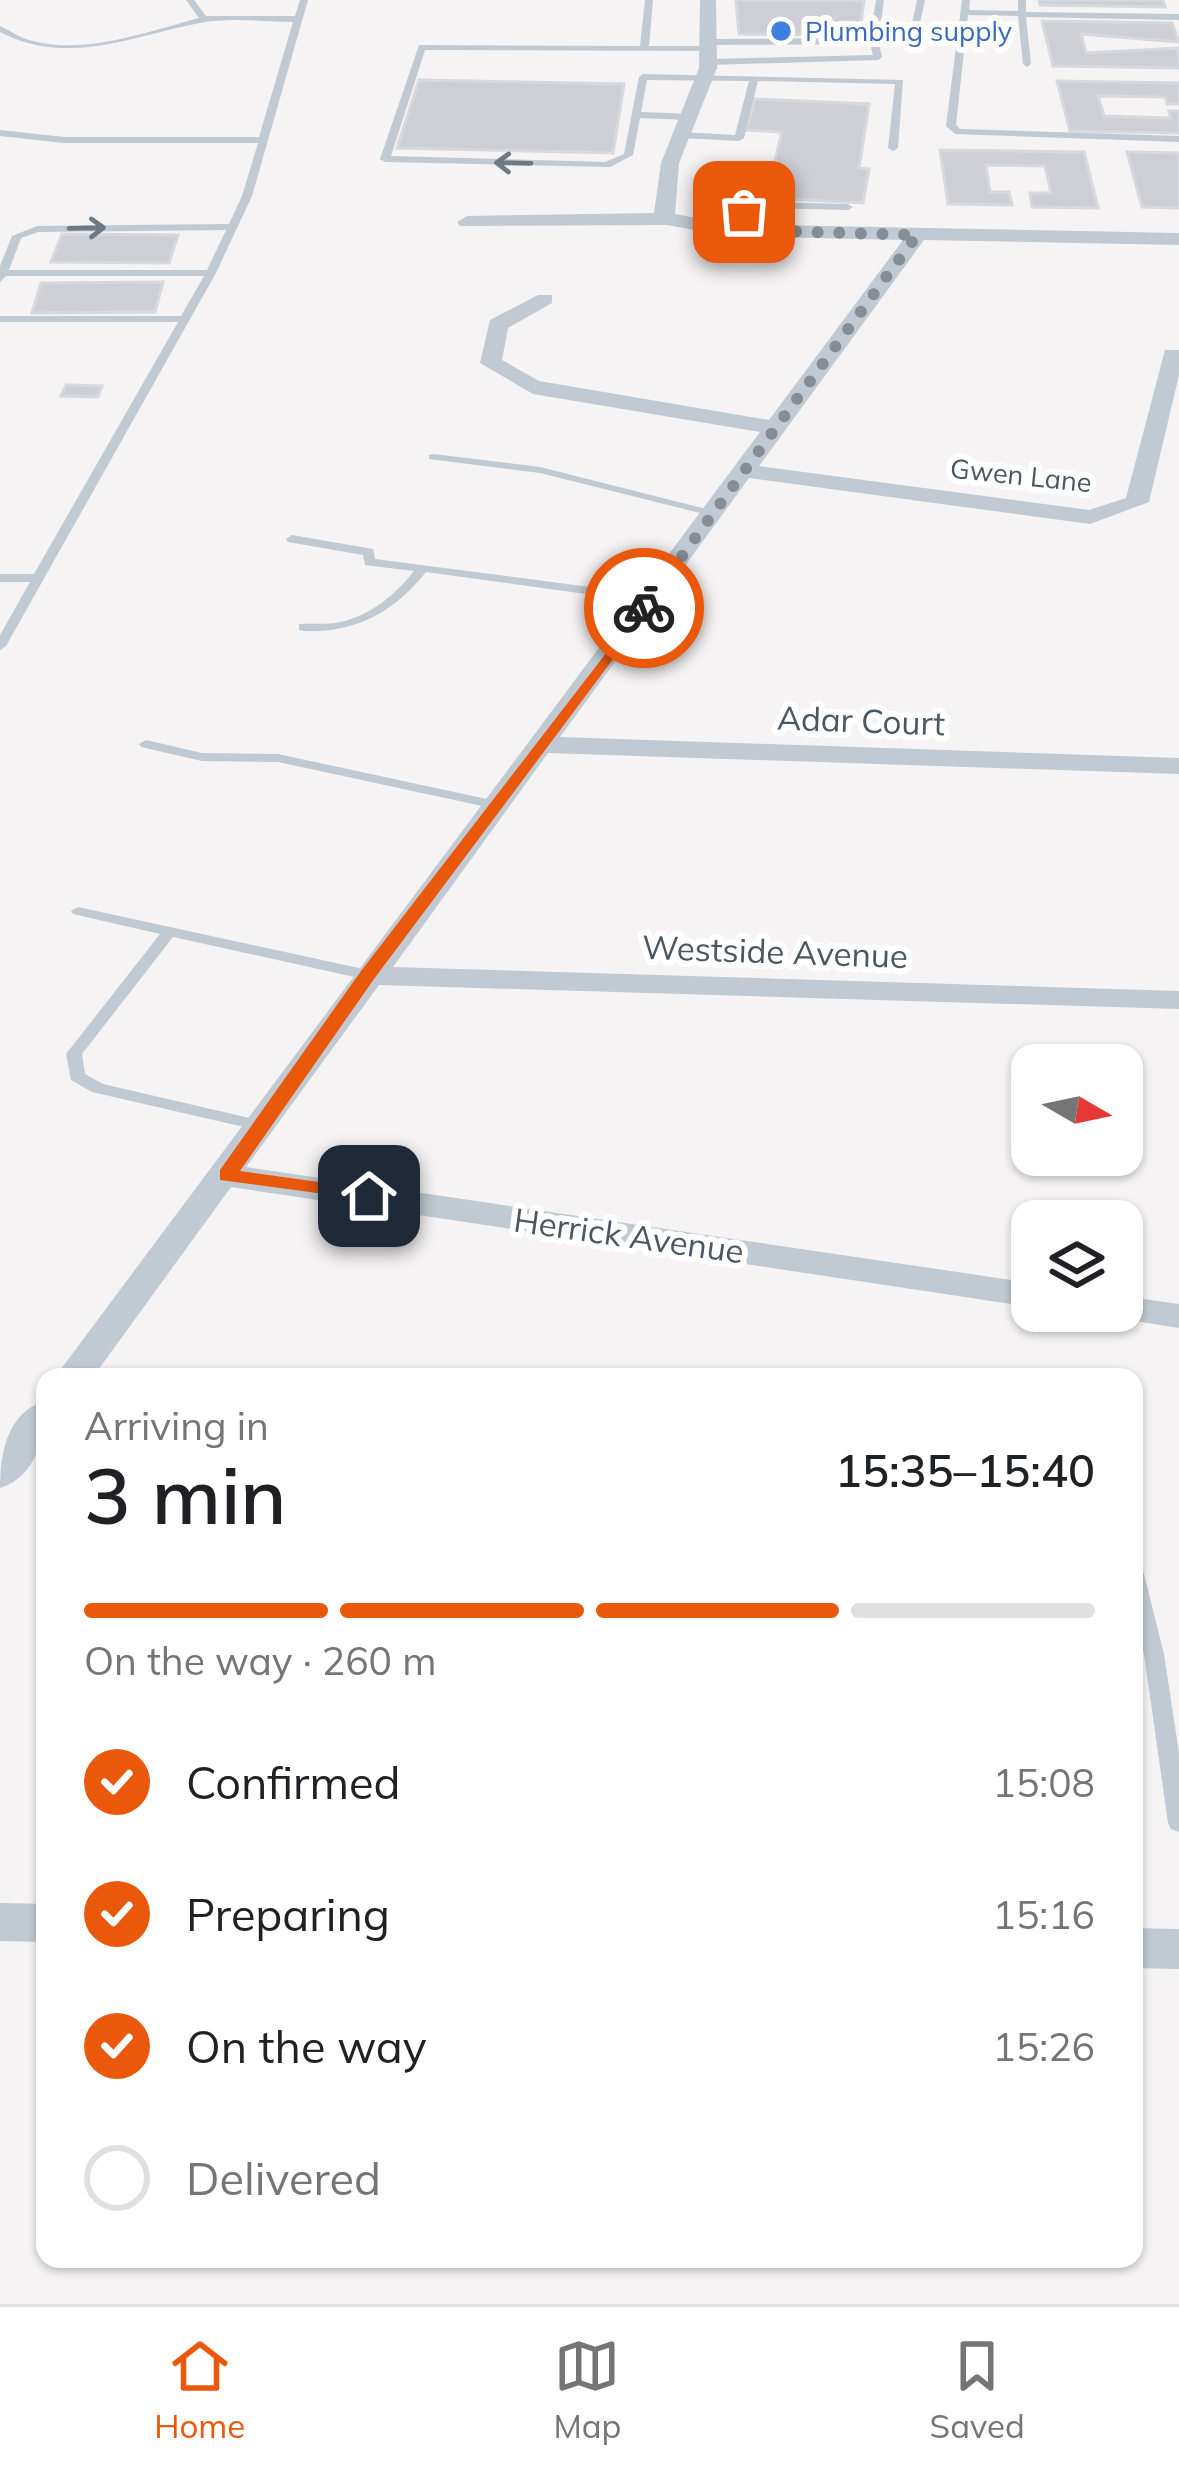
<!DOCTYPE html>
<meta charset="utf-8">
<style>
body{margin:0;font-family:Mulish,sans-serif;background:#f6f6f6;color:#202124;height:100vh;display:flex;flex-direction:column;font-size:45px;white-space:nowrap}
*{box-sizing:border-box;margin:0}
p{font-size:39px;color:#757577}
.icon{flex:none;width:66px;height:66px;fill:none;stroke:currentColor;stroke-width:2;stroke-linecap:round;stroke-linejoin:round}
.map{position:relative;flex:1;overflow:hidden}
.side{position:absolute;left:36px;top:1368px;width:1107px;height:900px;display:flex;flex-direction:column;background:#fff;border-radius:24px;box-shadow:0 3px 9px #0004}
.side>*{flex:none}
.needle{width:78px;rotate:99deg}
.controls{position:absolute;left:1011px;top:1044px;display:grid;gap:24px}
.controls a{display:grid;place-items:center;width:132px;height:132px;border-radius:24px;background:#fff;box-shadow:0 3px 9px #0004;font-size:60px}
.pin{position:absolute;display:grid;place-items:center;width:102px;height:102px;color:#fff;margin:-51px;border-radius:24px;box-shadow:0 6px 18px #0006}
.courier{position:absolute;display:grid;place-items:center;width:120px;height:120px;margin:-60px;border:9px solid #ea580c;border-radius:50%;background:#fff;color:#222;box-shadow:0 3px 15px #0007}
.headline em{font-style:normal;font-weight:600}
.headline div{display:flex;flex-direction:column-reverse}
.headline{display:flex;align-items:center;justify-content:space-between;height:204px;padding:0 48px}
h1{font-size:78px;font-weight:600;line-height:90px}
.bar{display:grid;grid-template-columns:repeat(4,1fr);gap:18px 12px;align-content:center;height:144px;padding:0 48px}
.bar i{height:15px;border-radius:9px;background:#e0e0e0}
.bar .active{background:#ea580c}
.bar p{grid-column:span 4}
ol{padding:0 48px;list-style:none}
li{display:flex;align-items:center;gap:36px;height:132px}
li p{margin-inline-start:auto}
li .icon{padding:12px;border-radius:50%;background:#ea580c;color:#fff;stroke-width:4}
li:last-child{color:#757577}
li i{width:66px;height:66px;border:6px solid #e0e0e0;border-radius:50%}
.dock{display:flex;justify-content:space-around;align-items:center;height:168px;border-top:3px solid #e0e0e0;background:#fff;font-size:33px;color:#757577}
.dock a{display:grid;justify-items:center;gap:6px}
.dock .active{color:#ea580c}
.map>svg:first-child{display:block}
</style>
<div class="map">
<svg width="1179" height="2304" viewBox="0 0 1179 2304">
<rect width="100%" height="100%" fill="#f5f3f3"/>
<g fill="#cdcfd5" stroke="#d7d9de" stroke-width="3">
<polygon points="736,0 839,0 864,1 859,35 739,34"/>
<polygon points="1039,0 1163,0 1165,7 1040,5"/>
<polygon points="1042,21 1172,23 1179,42 1081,34 1086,53 1178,48 1179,68 1053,66"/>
<polygon points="419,80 624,84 613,153 397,148"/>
<polygon points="1057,81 1179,83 1179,104 1167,104 1165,97 1098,96 1104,116 1171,118 1169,111 1179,111 1179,133 1070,131"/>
<polygon points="755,99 869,104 859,168 869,169 863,203 730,196 738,163 774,164 782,132 746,130"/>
<polygon points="940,150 1084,152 1098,208 1032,207 1030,193 1051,193 1045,166 986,165 990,192 1009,192 1012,205 948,204"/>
<polygon points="1127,152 1179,153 1179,208 1142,207"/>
<polygon points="62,234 178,235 169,263 51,262"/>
<polygon points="163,282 155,312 32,313 41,283"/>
<polygon points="66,385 102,386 98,397 61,396"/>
</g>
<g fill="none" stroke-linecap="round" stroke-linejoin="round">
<g fill="#c1cad2" fill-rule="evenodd">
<path d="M186,0H194L206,16H295L300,0H308L252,196L216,273L6,646L0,650V635L30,582H0V574H34L178,322H0V316H181L204,276H6L0,282V266L12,236L37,226L229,224L242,196L258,143H64L0,136V130L64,137H259L293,22C264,22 229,17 200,23C132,36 67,67 0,32V26C9,30 17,36 26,39C81,57 146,32 199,18ZM226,230L207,270H9L21,238L38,232Z"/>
<polygon points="645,0 653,0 649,46 711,46 714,47 714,51 425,50 391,156 605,162 624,154 639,77 643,74 903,80 898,148 893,151 888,148 895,84 758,81 744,138 739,141 682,138 677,135 682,132 735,135 749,81 647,80 641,112 691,114 696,117 691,120 640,118 633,155 610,167 385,162 380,159 419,45 640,46"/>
<polygon points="876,0 884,0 879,38 909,38 917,0 925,0 916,42 879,43 882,57 878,60 709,65 705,62 709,59 873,55 870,44 709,45 705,42 709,39 870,38"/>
<polygon points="962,0 970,0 969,10 1018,11 1018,0 1026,0 1026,12 1179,14 1179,20 1026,17 1031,64 1027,67 1023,64 1018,16 968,15 956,125 960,129 1179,136 1179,142 955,134 946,126"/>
<polygon points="763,202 848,204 853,207 848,210 764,208 749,214 748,230 739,232 741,210"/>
<polygon points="433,454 540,467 722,513 716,517 540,473 429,459 429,455"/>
<path d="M292,535L373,549L375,559L651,595L657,599L651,603L426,572C394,612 356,633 304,631L299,630V624C313,623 327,625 340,622C370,616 396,594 414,571L365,565L363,555L288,542L286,539Z"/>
<polygon points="146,740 202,753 278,754 496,801 503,805 496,809 278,762 202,761 141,747 139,744"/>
<polygon points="78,907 368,970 376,975 368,980 173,937 82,1054 85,1074 103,1084 267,1122 269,1126 261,1131 92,1092 71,1080 66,1054 160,934 73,914 71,911"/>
<polygon points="1134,1566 1141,1569 1144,1574 1164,1654 1179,1753 1179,1832 1171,1829 1168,1823 1144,1654 1134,1614"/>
</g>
<g fill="#c1cad2" fill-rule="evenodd">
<polygon points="700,0 716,0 717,68 679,163 675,214 727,224 1179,233 1179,245 924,240 759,466 1089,510 1126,498 1165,350 1179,350 1179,375 1149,502 1090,524 749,478 560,737 1179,758 1179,774 548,753 393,967 1179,991 1179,1009 379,985 246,1167 1032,1283 1032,1307 231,1187 93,1377 55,1377 760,432 533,394 480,363 490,320 538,295 552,295 552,303 508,328 502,360 539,381 769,420 903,240 727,236 667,225 460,226 457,222 467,216 654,213 661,163 699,68"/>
<polygon points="1122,1296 1179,1304 1179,1328 1110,1317 1106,1311 1122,1311"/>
<path d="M45,1401C45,1434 38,1476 0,1488C0,1454 7,1412 45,1401Z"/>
<polygon points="0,1903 45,1904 45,1942 0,1941"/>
<polygon points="1134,1928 1179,1929 1179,1969 1134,1968"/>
</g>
</g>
<defs><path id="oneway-shaft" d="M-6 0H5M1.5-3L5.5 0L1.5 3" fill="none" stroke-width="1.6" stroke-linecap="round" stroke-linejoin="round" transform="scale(3)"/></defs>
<g stroke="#6e7983">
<use href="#oneway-shaft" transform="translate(513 163) rotate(-179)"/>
<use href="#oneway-shaft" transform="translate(87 228) rotate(-1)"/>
</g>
<polygon fill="#ea580c" points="644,604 649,611 374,979 240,1171 369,1189 379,1196 376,1201 220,1180 220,1170 361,971"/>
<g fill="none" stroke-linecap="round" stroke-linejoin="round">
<polyline stroke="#868d94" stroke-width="12" stroke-dasharray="0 21.6" points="644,608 917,235 743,230 744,212"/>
</g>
<circle fill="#3f7fe0" stroke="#fff" stroke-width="4.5" cx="781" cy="31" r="12"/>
<g text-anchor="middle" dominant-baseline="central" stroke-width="12" stroke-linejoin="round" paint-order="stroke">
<g font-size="27" fill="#366cbe" stroke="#fff" text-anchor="start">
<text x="805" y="31">Plumbing supply</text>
</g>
<g font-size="27" fill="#4a5661" stroke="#fff">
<text transform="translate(1021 475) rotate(6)">Gwen Lane</text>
</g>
<g font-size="33" fill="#4a5661" stroke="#fff">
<text transform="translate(861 720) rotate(2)">Adar Court</text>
<text transform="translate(775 951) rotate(2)">Westside Avenue</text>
<text transform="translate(629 1235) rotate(8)">Herrick Avenue</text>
</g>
</g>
</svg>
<div class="controls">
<a><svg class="needle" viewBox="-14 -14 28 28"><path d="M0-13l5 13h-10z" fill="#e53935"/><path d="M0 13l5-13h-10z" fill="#757577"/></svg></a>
<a><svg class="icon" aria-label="layers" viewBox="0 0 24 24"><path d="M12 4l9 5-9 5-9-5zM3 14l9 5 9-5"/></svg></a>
</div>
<div class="pin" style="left:744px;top:212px;background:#ea580c"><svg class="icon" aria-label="bag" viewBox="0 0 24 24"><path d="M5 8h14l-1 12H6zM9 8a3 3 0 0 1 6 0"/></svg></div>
<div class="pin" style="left:369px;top:1196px;background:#1f2937"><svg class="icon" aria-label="home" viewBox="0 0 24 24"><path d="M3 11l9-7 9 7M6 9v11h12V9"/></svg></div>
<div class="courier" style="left:644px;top:608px"><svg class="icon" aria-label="bike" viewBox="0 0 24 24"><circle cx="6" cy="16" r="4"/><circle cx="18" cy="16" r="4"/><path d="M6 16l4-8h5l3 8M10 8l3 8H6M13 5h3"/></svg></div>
<section class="side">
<div class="headline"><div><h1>3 min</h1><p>Arriving in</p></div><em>15:35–15:40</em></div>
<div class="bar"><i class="active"></i><i class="active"></i><i class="active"></i><i></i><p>On the way · 260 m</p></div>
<ol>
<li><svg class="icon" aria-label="check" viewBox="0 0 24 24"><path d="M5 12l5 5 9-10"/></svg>Confirmed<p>15:08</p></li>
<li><svg class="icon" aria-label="check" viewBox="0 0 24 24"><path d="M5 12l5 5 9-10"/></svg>Preparing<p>15:16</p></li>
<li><svg class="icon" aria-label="check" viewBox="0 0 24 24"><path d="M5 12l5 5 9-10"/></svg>On the way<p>15:26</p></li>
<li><i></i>Delivered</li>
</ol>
</section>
</div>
<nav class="dock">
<a class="active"><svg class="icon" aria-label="home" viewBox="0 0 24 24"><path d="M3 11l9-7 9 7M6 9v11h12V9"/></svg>Home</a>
<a><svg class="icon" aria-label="map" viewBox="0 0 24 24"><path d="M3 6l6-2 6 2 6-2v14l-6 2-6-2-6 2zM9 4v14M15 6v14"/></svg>Map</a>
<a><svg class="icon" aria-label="saved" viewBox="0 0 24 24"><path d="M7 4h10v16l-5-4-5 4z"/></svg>Saved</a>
</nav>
